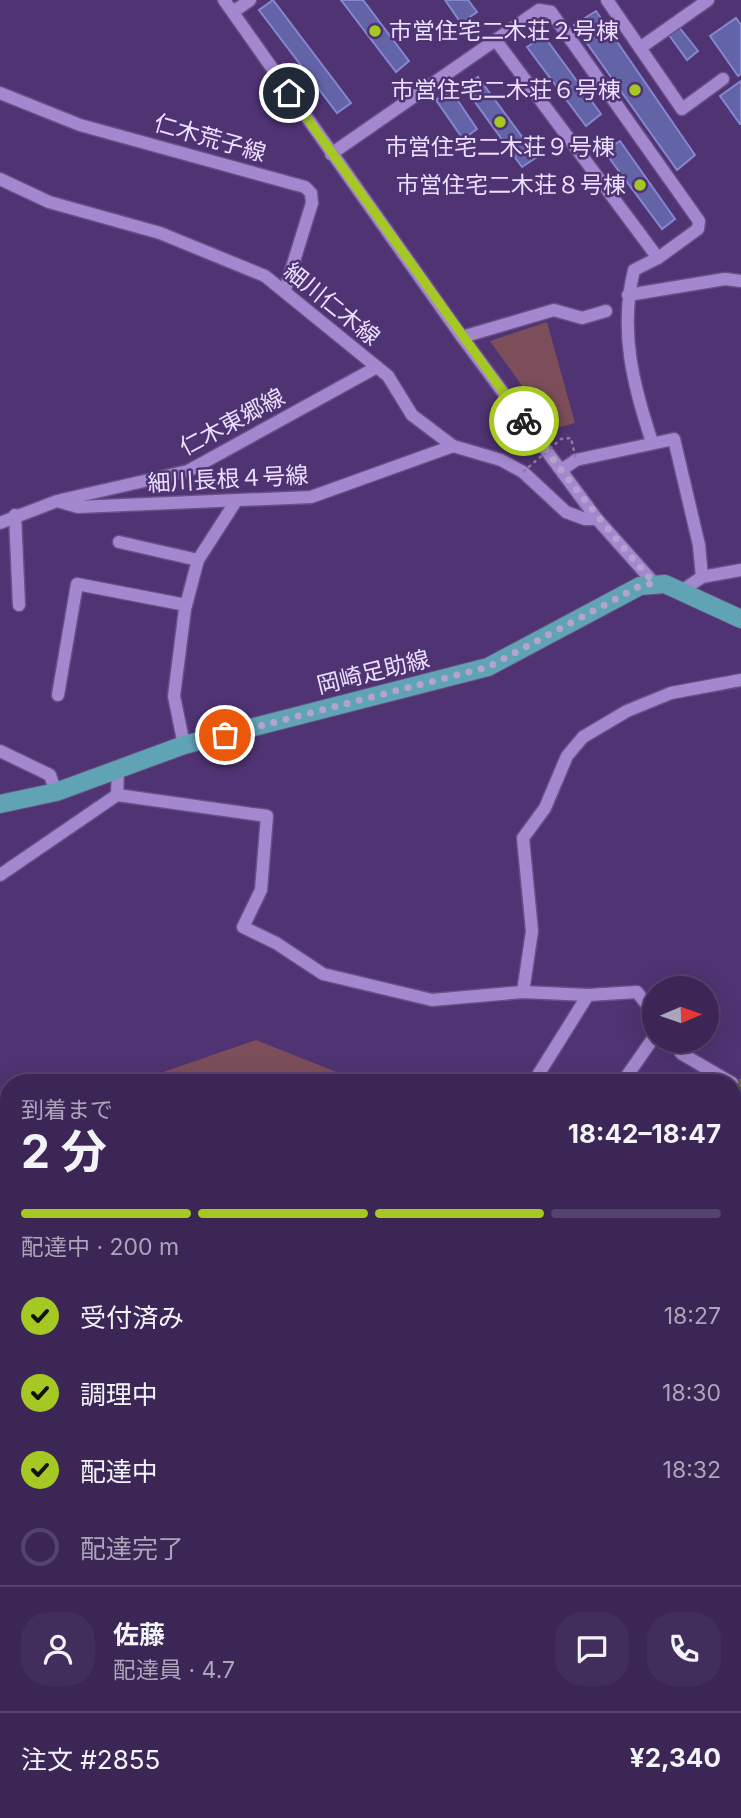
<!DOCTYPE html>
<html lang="ja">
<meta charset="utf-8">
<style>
body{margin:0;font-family:Inter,"Noto Sans JP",sans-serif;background:#422e5c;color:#f1f3f6;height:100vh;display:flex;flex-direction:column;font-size:26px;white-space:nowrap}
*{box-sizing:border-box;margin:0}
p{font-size:23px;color:#aca5b9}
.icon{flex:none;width:38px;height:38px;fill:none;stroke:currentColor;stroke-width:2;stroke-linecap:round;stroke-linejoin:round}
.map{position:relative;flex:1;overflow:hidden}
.side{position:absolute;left:0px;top:1074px;width:742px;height:744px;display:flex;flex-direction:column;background:#3b2656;border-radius:28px 28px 0 0;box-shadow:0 7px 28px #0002,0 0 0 2px #54436c}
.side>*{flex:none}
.needle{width:46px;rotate:88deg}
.tools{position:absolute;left:642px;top:976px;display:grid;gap:14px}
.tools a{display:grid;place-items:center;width:77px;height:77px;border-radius:50%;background:#3b2656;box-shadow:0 7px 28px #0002,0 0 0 2px #54436c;font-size:35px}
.pin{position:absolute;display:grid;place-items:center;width:60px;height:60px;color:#fff;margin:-30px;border:4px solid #fff;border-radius:50%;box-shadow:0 2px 7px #0007}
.courier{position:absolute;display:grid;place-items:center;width:70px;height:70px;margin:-35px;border:5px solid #a5c823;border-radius:50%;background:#fff;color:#222;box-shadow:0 2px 9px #0007}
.headline em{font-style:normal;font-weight:700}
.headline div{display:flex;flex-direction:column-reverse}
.headline{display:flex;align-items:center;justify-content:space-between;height:119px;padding:0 21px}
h1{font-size:46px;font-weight:700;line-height:52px}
.bar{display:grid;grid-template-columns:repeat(4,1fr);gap:10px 7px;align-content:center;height:84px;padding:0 21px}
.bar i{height:9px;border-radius:5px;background:#54436c}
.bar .active{background:#a5c823}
.bar p{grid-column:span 4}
.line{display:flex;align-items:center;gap:18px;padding:0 21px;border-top:2px solid #54436c}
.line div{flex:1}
.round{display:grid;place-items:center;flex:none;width:74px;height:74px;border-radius:28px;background:#422e5c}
ol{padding:0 21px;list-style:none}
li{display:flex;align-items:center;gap:21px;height:77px}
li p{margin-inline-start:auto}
li .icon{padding:7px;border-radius:50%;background:#a5c823;color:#111;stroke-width:4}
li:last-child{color:#aca5b9}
li i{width:38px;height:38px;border:4px solid #54436c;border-radius:50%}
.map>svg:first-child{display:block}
</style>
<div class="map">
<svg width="741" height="1818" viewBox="0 0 741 1818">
<rect width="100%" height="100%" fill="#4f3372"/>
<g fill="#7b4e5a">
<polygon points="547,322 575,423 553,429 490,341"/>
<polygon points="256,1040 364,1083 143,1083 143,1079"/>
<polygon points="0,1402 9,1402 9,1620 0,1625"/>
</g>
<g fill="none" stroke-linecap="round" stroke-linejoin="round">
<g stroke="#5e7028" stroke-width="24">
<polyline points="733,1099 741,1091"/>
<polyline points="571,1818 571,1810"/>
</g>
</g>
<g fill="#6363a8" stroke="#8587cf" stroke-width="2">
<polygon points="273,0 351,103 337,113 259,10"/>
<polygon points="341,0 363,0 409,61 396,72"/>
<polygon points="445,0 468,0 477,12 461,23"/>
<polygon points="596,11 695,155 677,170 574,25"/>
<polygon points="736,18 741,25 741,74 738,76 710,36"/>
<polygon points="679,27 698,51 687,60 669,35"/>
<polygon points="544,36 601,114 586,126 527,47"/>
<polygon points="478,77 537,157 522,167 464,87"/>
<polygon points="741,81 741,124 740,124 720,96"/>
<polygon points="450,89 477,129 463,139 436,100"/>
<polygon points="620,141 675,219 662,229 604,151"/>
</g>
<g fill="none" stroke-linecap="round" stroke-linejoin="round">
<defs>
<g id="minor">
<polyline points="224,0 462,337 597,519 654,583"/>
<polyline points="607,0 682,109 723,79"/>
<polyline points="233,12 250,0"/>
<polyline points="497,42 658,258"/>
<polyline points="640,48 708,0"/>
<polyline points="0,93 80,125 305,187 311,193 312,203 285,290"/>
<path d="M331,154L539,10L551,12L699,221L698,229L658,258L634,270C619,330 633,385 652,442"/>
<polyline points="0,179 49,202 160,233 265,276 388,376 412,415 453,446 501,460 523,472 566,512 585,519 597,519"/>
<polyline points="628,295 725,279 741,281"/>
<polyline points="462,337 554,310 582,318 606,311"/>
<polyline points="563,469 576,460 674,439 699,545 702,577"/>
<polyline points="61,500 188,471 377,367"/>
<polyline points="15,515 19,605"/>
<polyline points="0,523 57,501 78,507 311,497 453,446"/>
<polyline points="119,542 198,560"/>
<polyline points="680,592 702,577 741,570"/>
<polyline points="58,695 77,584 186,605"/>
<polyline points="184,745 174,696 185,609 198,560 236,501"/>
<polyline points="0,751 50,775 56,792"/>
<polyline points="117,795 267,816 261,890 243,927 276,943 323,974 432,1000 523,992 588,995 637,992 654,1014"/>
<polyline points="0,875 117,795 118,770"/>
<polyline points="523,992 532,931 523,838 545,808 567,756 583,737 627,711 671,693 741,680"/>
<polyline points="672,1041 682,1054 732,1083"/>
<polyline points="533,1083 588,995"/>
<polyline points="622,1083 654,1037"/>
<polyline points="733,1142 741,1131"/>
<polyline points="733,1219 741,1219"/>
<polyline points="733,1295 741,1295"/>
<polyline points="733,1378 741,1378"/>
<polyline points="0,1406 9,1411"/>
<polyline points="733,1456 741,1456"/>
<polyline points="733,1541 741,1541"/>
<polyline points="733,1617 741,1617"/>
<polyline points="733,1691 741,1691"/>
<polyline points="0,1715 9,1706"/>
<polyline points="733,1721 741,1721"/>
<polyline points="733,1798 741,1798"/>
<polyline points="39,1818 40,1810"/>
<polyline points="116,1818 117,1810"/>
<polyline points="194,1818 195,1810"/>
<polyline points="276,1818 277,1810"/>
<polyline points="360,1818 361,1810"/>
<polyline points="441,1818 443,1810"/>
<polyline points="549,1818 549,1810"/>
<polyline points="644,1818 644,1810"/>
</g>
<polyline id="major" points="0,804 56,792 184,745 488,667 640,586 665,584 741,619"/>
</defs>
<use href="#minor" stroke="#684f85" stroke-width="15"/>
<use href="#major" stroke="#684f85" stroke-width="20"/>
<polyline stroke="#8f7aac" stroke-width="2.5" stroke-dasharray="3.5 3.5" stroke-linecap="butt" points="595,1818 595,1810"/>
<use href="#minor" stroke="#a488cf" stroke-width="12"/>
<use href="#major" stroke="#5fa3b5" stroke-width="18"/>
<polyline stroke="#8f7aac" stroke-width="2.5" stroke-dasharray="3.5 3.5" stroke-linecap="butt" points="523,472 561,439 571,438 576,460"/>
</g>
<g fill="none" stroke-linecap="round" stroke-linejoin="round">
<path stroke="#b4a3ce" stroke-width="7" stroke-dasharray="0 12.6" d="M225,735L488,667L640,586L654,583C608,531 566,477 524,421"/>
<polyline stroke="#a5c823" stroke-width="9" points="289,93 524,421"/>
</g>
<g fill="#a5c823" stroke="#4f3372" stroke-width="2.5">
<circle cx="375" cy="31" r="7"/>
<circle cx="635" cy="90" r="7"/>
<circle cx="500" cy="122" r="7"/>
<circle cx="640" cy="185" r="7"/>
</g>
<g text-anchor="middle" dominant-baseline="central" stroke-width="5" stroke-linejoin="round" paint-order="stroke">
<g font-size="23" fill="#ebe0ff" stroke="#4f3372" text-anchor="end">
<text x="389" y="31" text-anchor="start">市営住宅二木荘２号棟</text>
<text x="621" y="90">市営住宅二木荘６号棟</text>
<text x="500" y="147" text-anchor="middle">市営住宅二木荘９号棟</text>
<text x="626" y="185">市営住宅二木荘８号棟</text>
</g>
<g font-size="23" fill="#ebe0ff" stroke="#4f3372">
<text transform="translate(210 138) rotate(16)">仁木荒子線</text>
<text transform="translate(332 304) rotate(39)">細川仁木線</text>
<text transform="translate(232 422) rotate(-28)">仁木東郷線</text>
<text transform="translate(228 479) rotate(-3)">細川長根４号線</text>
<text transform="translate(373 672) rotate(-14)">岡崎足助線</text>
</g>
</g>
</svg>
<div class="tools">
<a><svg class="needle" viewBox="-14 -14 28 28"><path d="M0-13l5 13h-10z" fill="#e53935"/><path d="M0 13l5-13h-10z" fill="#aca5b9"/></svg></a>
</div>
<div class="pin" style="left:225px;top:735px;background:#ea580c"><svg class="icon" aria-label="bag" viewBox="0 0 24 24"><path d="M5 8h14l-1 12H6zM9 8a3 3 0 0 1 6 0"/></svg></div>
<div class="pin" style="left:289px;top:93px;background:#1f2937"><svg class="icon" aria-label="home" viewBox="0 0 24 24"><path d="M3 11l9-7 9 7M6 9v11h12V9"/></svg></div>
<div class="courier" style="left:524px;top:421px"><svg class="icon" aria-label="bike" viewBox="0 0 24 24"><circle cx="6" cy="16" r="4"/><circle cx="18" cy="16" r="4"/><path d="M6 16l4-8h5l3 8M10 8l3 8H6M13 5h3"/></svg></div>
<section class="side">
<div class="headline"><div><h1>2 分</h1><p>到着まで</p></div><em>18:42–18:47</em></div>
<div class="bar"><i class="active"></i><i class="active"></i><i class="active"></i><i></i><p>配達中 · 200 m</p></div>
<ol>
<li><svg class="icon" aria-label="check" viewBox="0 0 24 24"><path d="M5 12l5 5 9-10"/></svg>受付済み<p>18:27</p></li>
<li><svg class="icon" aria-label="check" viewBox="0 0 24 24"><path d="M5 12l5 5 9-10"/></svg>調理中<p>18:30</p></li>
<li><svg class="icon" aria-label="check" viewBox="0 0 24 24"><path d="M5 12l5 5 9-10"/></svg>配達中<p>18:32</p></li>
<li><i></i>配達完了</li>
</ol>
<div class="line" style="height:126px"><a class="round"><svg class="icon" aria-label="person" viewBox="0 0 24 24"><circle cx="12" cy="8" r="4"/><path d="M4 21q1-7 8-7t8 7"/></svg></a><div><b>佐藤</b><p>配達員 · 4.7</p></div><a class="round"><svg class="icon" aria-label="chat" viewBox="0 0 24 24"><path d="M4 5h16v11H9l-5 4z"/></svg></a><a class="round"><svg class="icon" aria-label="phone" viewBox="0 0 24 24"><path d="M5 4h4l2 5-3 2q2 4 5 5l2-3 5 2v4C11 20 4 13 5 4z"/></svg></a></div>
<div class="line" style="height:91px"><div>注文 #2855</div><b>¥2,340</b></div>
</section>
</div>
